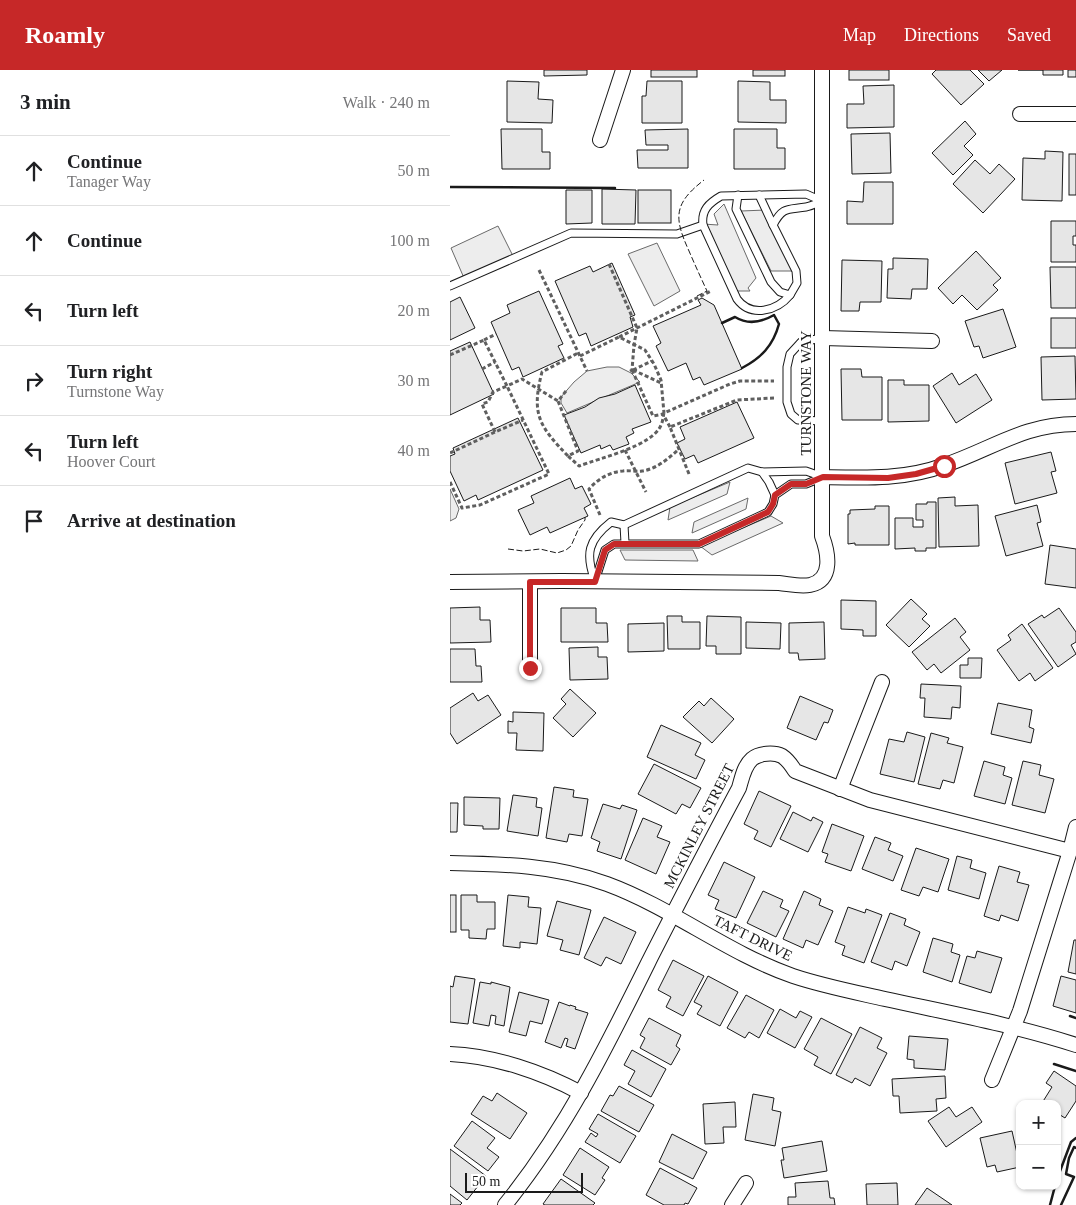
<!DOCTYPE html>
<meta charset="utf-8">
<style>
body{margin:0;font-family:"Times New Roman",serif;background:#f6f6f6;color:#202124}
.controls{position:absolute;right:15px;bottom:15px;display:grid;overflow:hidden;border-radius:10px;box-shadow:0 1px 4px #0004}
.controls button{width:45px;height:45px;display:grid;place-items:center;padding:0;border:0;border-bottom:1px solid #e0e0e0;background:#fff;color:#202124;font:25px sans-serif}
.scale{position:absolute;left:15px;bottom:12px;width:118px;box-sizing:border-box;padding-left:5px;border:2px solid #1a1a1a;border-top:0;font-size:14px;line-height:18px;white-space:nowrap;color:#1a1a1a;-webkit-text-stroke:4px #fff;paint-order:stroke}
.stop{position:absolute;width:15px;height:15px;margin:-11px;border:4px solid #c62828;border-radius:50%;background:#fff}
.stop.end{background:#c62828;border-color:#fff;box-shadow:0 1px 5px #0008}
.list{margin:0;padding:0;list-style:none}
h2{display:flex;justify-content:space-between;align-items:center;height:65px;margin:0;padding:0 20px;font-size:21px}
h2 small{font-size:16px;font-weight:400;color:#757577}
.list li{display:grid;grid-template-columns:32px 1fr auto;gap:15px;align-items:center;box-sizing:border-box;height:70px;padding:0 20px;border-top:1px solid #e0e0e0}
.list b{display:block;font-size:19px;white-space:nowrap}
.list p{margin:0;font-size:16px;white-space:nowrap;color:#757577}
.list em{font-size:16px;font-style:normal;color:#757577}
.icon{flex:none;width:28px;height:28px;fill:none;stroke:currentColor;stroke-width:2;stroke-linecap:round;stroke-linejoin:round}
.map{position:relative;flex:none;width:626px;height:1135px;overflow:hidden}
header{display:flex;align-items:center;gap:30px;box-sizing:border-box;height:70px;padding:0 25px;background:#c62828;color:#fff}
header strong{font-size:24px}
nav{display:flex;gap:28px;margin-inline-start:auto;font-size:18px}
main{display:flex}
aside{flex:1;background:#fff}
.map>svg:first-child{display:block}
.built{fill:#ededed;stroke:#6a6a6a}
.building{fill:#e6e6e6;stroke:#1a1a1a}
.lines{fill:none;stroke-linecap:round;stroke-linejoin:round}
.service-casing{stroke:#1a1a1a;stroke-width:9}
.minor-casing{stroke:#1a1a1a;stroke-width:16}
.path{stroke:#5f5f5f;stroke-width:3;stroke-dasharray:4 2.5;stroke-linecap:butt}
.service{stroke:#fff;stroke-width:7}
.minor{stroke:#fff;stroke-width:14}
.fence{stroke:#1a1a1a;stroke-width:1;stroke-dasharray:6 2.5;stroke-linecap:butt}
.wall{stroke:#1a1a1a;stroke-width:2.5}
.route{stroke:#c62828;stroke-width:6}
.labels{text-anchor:middle;stroke-width:4;stroke-linejoin:round;paint-order:stroke}
.street-label{font-size:15px;fill:#1a1a1a;stroke:#fff}
</style>
<header>
<strong>Roamly</strong>
<nav><a>Map</a><a>Directions</a><a>Saved</a></nav>
</header>
<main>
<aside>
<h2>3 min<small>Walk · 240 m</small></h2>
<ul class="list">
<li><svg class="icon" aria-label="ahead" viewBox="0 0 24 24"><path d="M12 20V5M6 11l6-6 6 6"/></svg><div><b>Continue</b><p>Tanager Way</p></div><em>50 m</em></li>
<li><svg class="icon" aria-label="ahead" viewBox="0 0 24 24"><path d="M12 20V5M6 11l6-6 6 6"/></svg><div><b>Continue</b></div><em>100 m</em></li>
<li><svg class="icon" aria-label="left" viewBox="0 0 24 24"><path d="M17 20v-9H6M10 6l-5 5 5 5"/></svg><div><b>Turn left</b></div><em>20 m</em></li>
<li><svg class="icon" aria-label="right" viewBox="0 0 24 24"><path d="M7 20v-9h11M14 6l5 5-5 5"/></svg><div><b>Turn right</b><p>Turnstone Way</p></div><em>30 m</em></li>
<li><svg class="icon" aria-label="left" viewBox="0 0 24 24"><path d="M17 20v-9H6M10 6l-5 5 5 5"/></svg><div><b>Turn left</b><p>Hoover Court</p></div><em>40 m</em></li>
<li><svg class="icon" aria-label="arrive" viewBox="0 0 24 24"><path d="M6 21V4h12l-3 4 3 4H6"/></svg><div><b>Arrive at destination</b></div></li>
</ul>
</aside>
<div class="map">
<svg width="626" height="1135" viewBox="0 0 626 1135">
<rect width="100%" height="100%" fill="#fff"/>
<g class="built">
<polygon points="274,134 306,208 298,218 300,221 283,221 253,154 268,155 264,144"/>
<polygon points="316,140 346,201 321,201 291,141"/>
<polygon points="48,156 63,186 14,208 1,178"/>
<polygon points="207,173 230,221 204,236 178,184"/>
<polygon points="157,297 169,297 181,303 190,312 117,343 111,333 111,327 124,312 137,301"/>
<polygon points="280,412 277,424 218,450 220,437"/>
<polygon points="0,419 9,439 6,448 0,451"/>
<polygon points="298,428 296,439 242,463 244,452"/>
<polygon points="321,446 333,453 262,485 250,476"/>
<polygon points="170,480 243,480 248,491 175,490"/>
</g>
<g class="building">
<polygon points="94,0 137,0 137,5 94,6"/>
<rect x="201" y="0" width="46" height="7"/>
<rect x="303" y="0" width="32" height="6"/>
<rect x="399" y="0" width="40" height="10"/>
<polygon points="486,0 520,0 534,14 511,35 482,4"/>
<polygon points="528,0 552,0 539,11"/>
<polygon points="568,0 613,0 613,5 593,5 593,0"/>
<rect x="618" y="0" width="8" height="7"/>
<polygon points="57,11 89,12 88,29 103,30 102,53 57,52"/>
<polygon points="197,11 232,11 232,53 192,53 192,26 196,26"/>
<polygon points="288,11 320,12 320,30 336,30 336,53 288,52"/>
<polygon points="444,15 444,57 397,58 397,34 414,34 413,16"/>
<polygon points="515,51 526,64 514,76 523,85 503,105 482,83"/>
<polygon points="51,59 92,59 92,82 100,82 100,99 52,99"/>
<polygon points="238,59 238,98 188,98 187,80 218,80 218,75 196,75 195,60"/>
<polygon points="284,59 327,59 327,78 335,78 335,99 284,99"/>
<polygon points="440,63 441,103 402,104 401,64"/>
<polygon points="595,81 613,82 612,131 572,130 573,88 595,89"/>
<rect x="619" y="84" width="7" height="41"/>
<polygon points="525,90 540,104 549,94 565,109 533,143 503,114"/>
<polygon points="414,112 443,112 443,154 397,154 397,131 413,132"/>
<polygon points="152,119 186,120 185,154 152,154"/>
<polygon points="116,120 142,120 142,153 116,154"/>
<rect x="188" y="120" width="33" height="33"/>
<polygon points="601,151 626,151 626,166 623,166 623,175 626,175 626,192 601,192"/>
<polygon points="526,181 551,208 543,215 548,220 527,240 512,225 503,234 488,218"/>
<polygon points="443,188 478,189 477,219 462,219 461,229 437,228 438,199 443,199"/>
<polygon points="392,190 432,191 431,232 410,232 409,241 391,241"/>
<polygon points="162,193 185,245 180,247 183,257 141,276 136,263 129,266 105,211 140,196 143,202"/>
<polygon points="600,197 626,197 626,238 601,238"/>
<polygon points="89,221 113,274 108,276 114,288 73,307 69,297 62,300 41,252 60,243 57,235"/>
<polygon points="10,227 25,258 0,270 0,232"/>
<polygon points="252,228 264,235 292,299 254,315 250,307 243,310 236,293 218,301 206,276 211,273 203,256 251,235 248,230"/>
<polygon points="553,239 566,277 533,288 529,276 524,277 515,251"/>
<rect x="601" y="248" width="25" height="30"/>
<polygon points="20,272 44,324 0,345 0,281"/>
<polygon points="625,286 626,329 592,330 591,287"/>
<polygon points="391,299 411,299 412,307 432,307 432,350 392,350"/>
<polygon points="502,303 509,315 526,304 542,330 506,353 483,316"/>
<polygon points="438,310 454,310 454,315 479,315 479,351 438,352"/>
<polygon points="185,315 201,352 182,359 184,363 176,367 179,374 163,380 160,375 151,379 150,375 131,383 114,345 135,337 149,328 165,324"/>
<polygon points="287,332 304,368 248,393 244,385 235,389 227,373 235,369 230,357"/>
<polygon points="68,348 93,400 28,430 26,425 14,431 0,401 0,386 5,384 3,378"/>
<polygon points="601,382 606,401 601,402 607,423 565,434 555,393"/>
<polygon points="120,408 125,419 132,416 141,434 134,438 138,446 100,463 97,457 80,465 68,440 84,433 81,426"/>
<polygon points="505,427 505,436 528,435 529,476 489,477 488,428"/>
<polygon points="477,432 486,432 486,478 476,478 476,481 465,481 465,478 445,479 445,448 463,448 463,457 473,457 473,450 466,450 466,434 477,434"/>
<polygon points="587,435 591,452 587,453 593,476 556,486 545,446"/>
<polygon points="425,436 439,436 439,475 405,475 405,473 398,474 398,444 400,444 400,440 425,439"/>
<polygon points="600,475 626,479 626,518 595,514"/>
<polygon points="461,529 477,544 472,549 480,556 459,577 436,555"/>
<polygon points="391,530 426,531 426,566 413,566 413,560 391,559"/>
<polygon points="30,537 30,550 40,550 41,572 0,573 0,538"/>
<polygon points="111,538 146,538 146,553 157,553 158,572 111,572"/>
<polygon points="609,538 626,562 626,572 621,575 626,584 608,597 578,554 592,545 594,548"/>
<polygon points="217,546 232,546 232,552 250,552 250,579 218,579"/>
<polygon points="257,546 291,547 291,584 266,584 266,576 256,576"/>
<polygon points="505,548 516,562 510,567 520,580 491,603 484,594 477,600 462,582"/>
<polygon points="296,552 331,553 330,579 296,578"/>
<polygon points="374,552 375,589 349,590 348,583 339,583 339,553"/>
<polygon points="214,553 214,581 178,582 178,554"/>
<polygon points="572,554 603,598 585,611 580,603 569,611 547,580 561,570 558,565"/>
<polygon points="148,577 148,587 157,587 158,609 120,610 119,578"/>
<polygon points="0,579 25,579 26,596 31,596 32,612 0,612"/>
<polygon points="518,588 532,588 531,608 510,608 510,595 518,595"/>
<polygon points="471,614 511,616 510,638 502,637 501,649 474,647 475,628 470,628"/>
<polygon points="120,619 146,643 123,667 103,648 116,634 111,629"/>
<polygon points="23,623 28,631 38,625 51,645 7,674 0,663 0,638"/>
<polygon points="350,626 383,640 378,653 374,652 366,670 337,658"/>
<polygon points="261,628 284,649 262,673 233,647 249,631 254,636"/>
<polygon points="548,633 582,640 579,657 584,659 581,673 541,664"/>
<polygon points="63,642 94,643 93,681 66,680 67,663 58,663 58,651 63,652"/>
<polygon points="211,655 251,673 245,685 255,690 246,709 197,687"/>
<polygon points="457,662 475,667 464,712 430,704 439,669 454,672"/>
<polygon points="481,663 499,668 497,673 513,677 504,713 493,710 490,719 468,714"/>
<polygon points="534,691 555,697 553,705 562,708 555,734 524,726"/>
<polygon points="573,691 591,695 589,705 604,709 595,743 562,735"/>
<polygon points="204,694 251,718 240,738 232,734 226,744 188,724"/>
<polygon points="104,717 124,720 123,727 138,729 132,766 119,764 117,772 96,768"/>
<polygon points="309,721 341,736 321,777 304,769 308,761 294,754"/>
<polygon points="63,725 87,728 86,737 92,738 88,766 57,761"/>
<polygon points="14,727 50,728 49,759 33,759 33,756 14,755"/>
<polygon points="0,733 8,733 7,762 0,762"/>
<polygon points="153,734 170,739 172,735 187,740 171,789 147,781 150,772 141,768"/>
<polygon points="343,742 361,751 363,747 373,752 358,782 330,769"/>
<polygon points="193,748 212,756 207,767 220,772 206,804 175,790"/>
<polygon points="382,754 414,766 401,801 375,792 378,784 372,782"/>
<polygon points="425,767 441,773 438,780 453,786 443,811 412,799"/>
<polygon points="466,778 499,789 488,822 473,817 469,826 451,820"/>
<polygon points="507,786 522,790 520,798 536,803 529,829 498,820"/>
<polygon points="274,792 305,807 286,848 265,839 269,830 258,825"/>
<polygon points="549,796 570,802 567,812 579,815 568,851 551,845 549,851 534,846"/>
<polygon points="313,821 333,830 330,837 339,841 326,867 297,853"/>
<polygon points="354,821 371,829 369,835 383,841 368,875 356,870 353,878 333,869"/>
<rect x="0" y="825" width="6" height="37"/>
<polygon points="11,825 27,825 27,832 45,832 45,859 37,859 36,869 19,868 19,860 11,860"/>
<polygon points="58,825 79,827 78,837 91,838 87,874 70,872 70,878 53,876"/>
<polygon points="107,831 141,840 129,885 110,880 113,870 97,866"/>
<polygon points="398,837 415,843 416,839 432,845 414,893 392,885 395,876 385,872"/>
<polygon points="440,843 456,849 454,855 470,862 457,896 445,891 442,900 421,892"/>
<polygon points="154,847 186,862 171,894 156,887 151,896 134,888"/>
<polygon points="483,868 503,874 501,882 510,885 502,912 473,902"/>
<polygon points="624,870 626,870 626,904 618,902"/>
<polygon points="527,881 552,888 541,923 509,913 517,886 525,888"/>
<polygon points="223,890 254,906 233,946 216,937 221,927 208,920"/>
<polygon points="5,906 25,909 18,954 0,952 0,916 3,917"/>
<polygon points="258,906 288,922 270,956 247,944 252,936 244,932"/>
<polygon points="611,906 626,910 626,943 603,936"/>
<polygon points="30,912 41,914 41,912 60,917 54,956 45,954 46,946 41,945 39,956 23,953"/>
<polygon points="69,922 99,930 92,954 80,951 76,966 59,962"/>
<polygon points="296,925 324,940 309,968 299,962 295,968 277,958"/>
<polygon points="109,932 120,936 120,935 126,937 125,939 138,943 125,979 116,976 118,969 115,968 111,978 95,972"/>
<polygon points="330,939 346,948 350,941 362,947 345,978 317,963"/>
<polygon points="199,948 231,965 226,976 230,979 221,995 190,978 195,968 190,965"/>
<polygon points="371,948 402,964 381,1004 364,995 368,987 354,979"/>
<polygon points="410,957 432,968 427,978 437,983 420,1016 405,1008 402,1013 386,1005"/>
<polygon points="459,966 498,969 495,1000 464,998 464,990 457,989"/>
<polygon points="182,980 216,999 201,1027 178,1014 185,1001 174,995"/>
<polygon points="604,1001 626,1016 626,1031 615,1048 607,1043 607,1034 592,1033 602,1017 596,1013"/>
<polygon points="495,1006 496,1028 486,1029 487,1041 450,1043 449,1026 443,1026 442,1009"/>
<polygon points="169,1016 204,1035 189,1062 151,1041 160,1025 163,1026"/>
<polygon points="47,1023 77,1043 60,1069 21,1044 33,1026 42,1031"/>
<polygon points="303,1024 324,1028 322,1040 331,1042 325,1076 295,1070"/>
<polygon points="285,1032 286,1057 273,1057 274,1073 255,1074 253,1034"/>
<polygon points="499,1037 506,1047 522,1037 532,1052 496,1077 478,1051"/>
<polygon points="148,1044 186,1066 170,1093 135,1072 141,1063 146,1067 148,1064 139,1059"/>
<polygon points="22,1051 45,1068 37,1078 49,1087 38,1101 4,1076"/>
<polygon points="562,1061 570,1097 547,1102 545,1095 537,1097 530,1068"/>
<polygon points="222,1064 257,1082 243,1109 209,1092"/>
<polygon points="372,1071 377,1101 334,1108 331,1090 334,1090 332,1078"/>
<polygon points="130,1078 159,1097 152,1108 155,1110 145,1125 113,1105"/>
<polygon points="0,1079 36,1106 17,1130 0,1116"/>
<polygon points="210,1098 247,1118 238,1134 235,1133 234,1135 214,1135 196,1125"/>
<polygon points="111,1109 145,1133 143,1135 95,1135 93,1134"/>
<polygon points="378,1111 380,1128 384,1128 385,1135 338,1135 338,1127 346,1127 345,1113"/>
<polygon points="447,1113 448,1135 417,1135 416,1114"/>
<polygon points="477,1118 502,1135 465,1135"/>
<polygon points="0,1124 12,1133 10,1135 0,1135"/>
</g>
<g class="lines">
<g class="service-casing">
<g id="service">
<path d="M288,125L286,139L321,212L330,222L340,225L347,213L346,201L323,155C333,136 338,140 356,137C362,136 367,133 372,131"/>
<polyline points="309,125 323,155"/>
<polyline points="0,216 121,163 227,164 253,155"/>
<path d="M340,225C327,241 301,248 287,229L253,155C251,140 259,133 271,126L356,124L372,131"/>
<polyline points="372,268 351,272 340,284 337,297 337,332 341,344 348,350 373,351"/>
<polyline points="312,402 319,412 325,425"/>
<polyline points="174,455 175,473"/>
<path d="M145,511C135,484 138,470 161,452L174,455L298,398L312,402L356,401L373,407"/>
<polyline points="145,511 155,480 164,474 249,474 318,442 323,434 325,425 341,414 356,414 373,407"/>
</g>
</g>
<g class="minor-casing">
<g id="minor">
<polyline points="570,44 626,44"/>
<polyline points="150,70 173,0"/>
<polyline points="373,268 482,271"/>
<path d="M373,407C414,408 455,410 495,395C542,379 574,354 626,354"/>
<path d="M0,512L112,511L329,513C339,514 350,517 360,515C384,510 378,482 372,466V0"/>
<polyline points="80,512 80,598"/>
<polyline points="390,719 432,612"/>
<path d="M0,793C54,794 105,795 157,814C222,838 277,883 343,906C373,916 404,922 435,929C499,943 564,955 626,975"/>
<path d="M0,984C45,986 92,1002 131,1023"/>
<polyline points="542,1010 570,941 620,781 626,757"/>
<path d="M55,1135C117,1058 158,974 201,887C230,830 259,774 289,718C292,708 294,696 302,689C309,683 324,682 332,686C338,690 342,696 345,701L420,730L620,781"/>
<polyline points="282,1135 296,1113"/>
</g>
</g>
<g class="path">
<polyline points="159,194 187,258 184,275 182,300 179,302"/>
<polyline points="89,200 137,301"/>
<polyline points="169,267 261,221"/>
<polyline points="34,270 46,264"/>
<polyline points="0,285 34,270 57,316 72,309 108,331"/>
<polyline points="130,286 169,267 195,280 204,294 211,310 214,343"/>
<polyline points="32,299 45,292"/>
<polyline points="182,300 203,346 213,344 220,357"/>
<polyline points="183,300 211,313"/>
<polyline points="183,300 202,291"/>
<path d="M116,321L108,331L128,381L118,386L129,396C150,388 203,376 211,355C213,351 213,347 214,343L280,314L290,311H324"/>
<polyline points="175,380 196,422"/>
<polyline points="0,383 45,362"/>
<path d="M118,386C89,356 81,344 92,302L128,283"/>
<polyline points="239,404 220,357 287,330 324,328"/>
<polyline points="0,412 12,438 30,435 99,404 57,316 43,322 38,332 32,334 45,362 73,350"/>
<path d="M150,445L139,419C148,409 159,402 173,401C179,400 186,402 192,401C207,399 219,388 229,379"/>
</g>
<use href="#service" class="service"/>
<use href="#minor" class="minor"/>
<g class="fence">
<path d="M247,226L257,221C251,208 245,195 239,181C224,148 223,134 254,110"/>
<polyline points="58,479 73,481 90,479 107,483 116,480 121,476 128,460 135,450 135,447"/>
</g>
<g class="wall">
<polyline points="0,117 165,118"/>
<path d="M272,253L285,247C298,255 312,252 324,245L329,254C323,276 311,288 292,298"/>
<polyline points="620,946 626,948"/>
<polyline points="604,994 626,1001"/>
<polyline points="607,1109 621,1072 626,1068"/>
<polyline points="600,1135 605,1116"/>
<polyline points="611,1135 624,1107 616,1104 619,1088 624,1077 626,1078"/>
</g>
</g>
<g class="lines">
<polyline class="route" points="80,598 80,512 145,512 155,480 164,474 249,474 318,442 323,434 325,425 341,414 356,414 373,407 438,408 466,404 494,396"/>
</g>
<g class="labels">
<g class="street-label">
<text transform="translate(356 323) rotate(-90)" y="5">TURNSTONE WAY</text>
<text transform="translate(249 756) rotate(-63)" y="5">MCKINLEY STREET</text>
<text transform="translate(303 868) rotate(26)" y="5">TAFT DRIVE</text>
</g>
</g>
</svg>
<div class="controls">
<button>+</button>
<button>−</button>
</div>
<div class="scale">50 m</div>
<div class="stop" style="left:494px;top:396px"></div>
<div class="stop end" style="left:80px;top:598px"></div>
</div>
</main>
